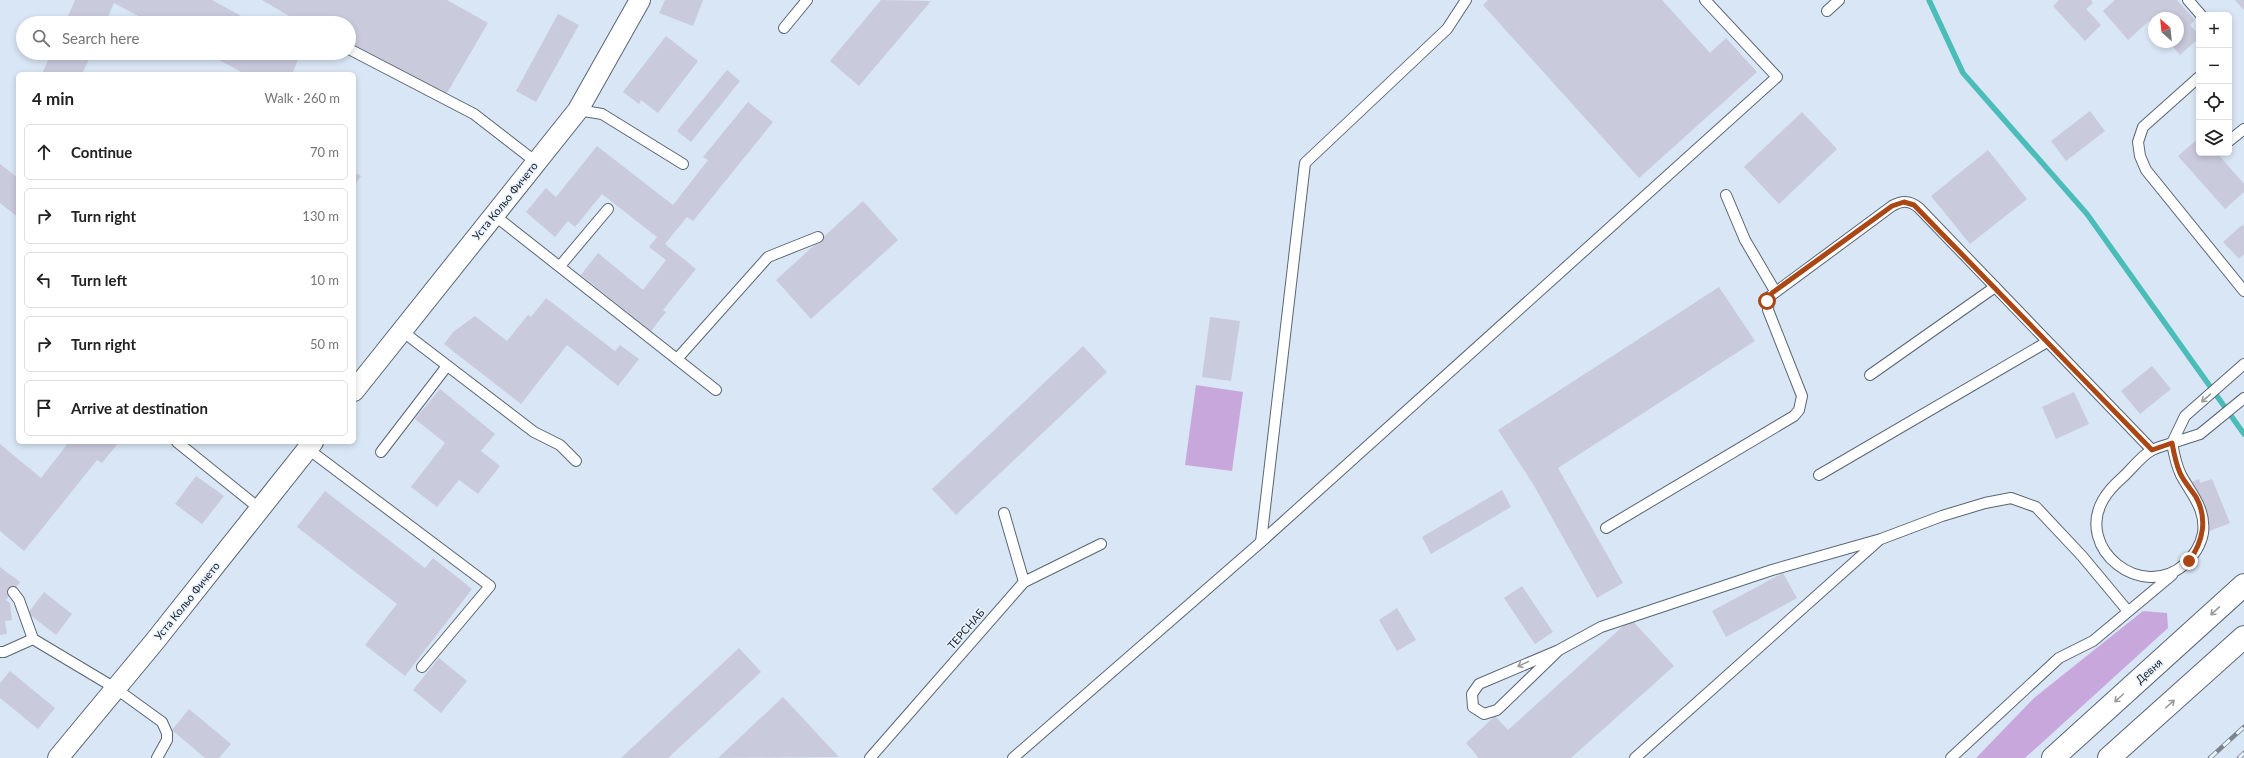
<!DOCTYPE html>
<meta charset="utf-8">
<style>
body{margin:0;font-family:Lato,sans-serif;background:#f6f6f6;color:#222}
.controls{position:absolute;right:12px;top:12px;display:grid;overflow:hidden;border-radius:6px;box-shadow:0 2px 6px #0003}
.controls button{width:36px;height:36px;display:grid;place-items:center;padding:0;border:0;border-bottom:1px solid #e0e0e0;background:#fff;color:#222;font:20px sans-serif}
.compass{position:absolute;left:2148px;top:12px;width:36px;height:36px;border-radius:50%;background:#fff;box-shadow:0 2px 6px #0003;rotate:333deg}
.stop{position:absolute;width:12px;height:12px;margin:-9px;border:3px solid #ab4714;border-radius:50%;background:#fff}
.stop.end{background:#ab4714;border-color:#fff;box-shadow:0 1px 4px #0008}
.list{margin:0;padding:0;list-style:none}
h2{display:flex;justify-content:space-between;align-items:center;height:52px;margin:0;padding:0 16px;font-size:17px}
h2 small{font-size:13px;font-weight:400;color:#767676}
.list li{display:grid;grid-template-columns:26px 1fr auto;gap:12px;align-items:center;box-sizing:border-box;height:56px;margin:0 8px 8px;padding:0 8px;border:1px solid #e0e0e0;border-radius:6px}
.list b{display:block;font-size:15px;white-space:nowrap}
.list em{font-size:13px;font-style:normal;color:#767676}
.icon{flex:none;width:22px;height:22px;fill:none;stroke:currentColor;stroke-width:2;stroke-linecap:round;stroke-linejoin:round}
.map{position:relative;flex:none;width:2244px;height:758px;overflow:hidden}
.search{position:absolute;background:#fff;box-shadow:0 2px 6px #0003;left:16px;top:16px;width:340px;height:44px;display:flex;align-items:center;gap:10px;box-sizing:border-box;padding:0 14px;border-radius:22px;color:#767676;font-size:15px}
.panel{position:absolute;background:#fff;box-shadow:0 2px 6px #0003;left:16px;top:72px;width:340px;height:372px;border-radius:6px}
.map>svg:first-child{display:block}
.green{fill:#c8a8dc}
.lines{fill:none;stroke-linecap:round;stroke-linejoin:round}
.stream{stroke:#4abdb8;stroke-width:5.5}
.building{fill:#c9cbdd}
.lane-casing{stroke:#5a6673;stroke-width:12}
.street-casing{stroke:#5a6673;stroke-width:22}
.secondary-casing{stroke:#5a6673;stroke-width:24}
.lane{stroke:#fff;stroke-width:10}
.street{stroke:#fff;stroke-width:20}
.secondary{stroke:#fff;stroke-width:22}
.rail-casing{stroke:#7b848e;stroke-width:4.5}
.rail{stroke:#e8f3ff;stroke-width:3;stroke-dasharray:9;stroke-linecap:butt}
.oneway{stroke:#999b9d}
.route{stroke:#ab4714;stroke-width:5}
.labels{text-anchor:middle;stroke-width:3;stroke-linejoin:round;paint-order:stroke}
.street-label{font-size:11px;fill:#1c2026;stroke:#e8f3ff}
</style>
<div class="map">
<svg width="2244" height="758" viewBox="0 0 2244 758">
<rect width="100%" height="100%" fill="#d9e6f5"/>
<g class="green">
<polygon points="1196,385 1243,392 1232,471 1185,465"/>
<polygon points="2143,611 2167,613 2168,628 2025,758 1976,758 2034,698"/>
</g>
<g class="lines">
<polyline class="stream" points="1929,0 1963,73 2087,214 2244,434"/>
</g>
<g class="building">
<polygon points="75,0 212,0 254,23 151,23 114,3 105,23 65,23"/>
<polygon points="262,0 447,0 488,23 444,98 349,43 349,23 314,23 307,19 301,23"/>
<polygon points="665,0 703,0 693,26 659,13"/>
<polygon points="881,0 931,1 859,86 830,61"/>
<polygon points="1488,0 1662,0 1710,53 1726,38 1757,72 1639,178 1483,5"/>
<polygon points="2059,0 2091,0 2093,3 2086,9 2101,25 2085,41 2053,6"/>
<polygon points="2115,0 2177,0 2195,20 2190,25 2199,35 2199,38 2180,55 2169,42 2178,42 2178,18 2154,18 2154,26 2149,21 2128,40 2103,11"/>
<polygon points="2235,0 2244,0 2244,10 2241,7"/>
<polygon points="558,14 579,25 536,102 516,91"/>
<polygon points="666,36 698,61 658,113 641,100 639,104 623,92"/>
<polygon points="51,53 92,53 82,74 42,74"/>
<polygon points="206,53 301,53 292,74 245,74"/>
<polygon points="727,70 740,81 691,142 677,131"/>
<polygon points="748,102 773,122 693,221 687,217 665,244 696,269 663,310 666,312 651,331 581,275 598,253 643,290 666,260 649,247 657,237 602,194 575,227 568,221 555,237 526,212 546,188 556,197 597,146 673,205 708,160 703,157"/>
<polygon points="2090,111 2105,131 2066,161 2051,141"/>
<polygon points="1802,112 1837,149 1779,204 1744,167"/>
<polygon points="2199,138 2199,153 2217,153 2244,184 2244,192 2225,209 2178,156"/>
<polygon points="1988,150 2027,199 1970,244 1931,196"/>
<polygon points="0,164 18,178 18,217 0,203"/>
<polygon points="354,172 361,176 354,186"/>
<polygon points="863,201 898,240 811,319 776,280"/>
<polygon points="2242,225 2244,227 2244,254 2239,259 2223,242"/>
<polygon points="1719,287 1755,341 1558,468 1623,583 1597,598 1533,484 1498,430"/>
<polygon points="546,298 615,351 620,345 639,359 618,386 567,345 521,404 444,344 453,332 475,316 507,341 528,315 531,317"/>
<polygon points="1210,317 1240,321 1231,381 1202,377"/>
<polygon points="1083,346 1107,372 956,515 932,489"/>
<polygon points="2152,366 2171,389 2140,414 2121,391"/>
<polygon points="440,389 495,434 481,451 500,466 478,494 459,480 437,507 411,487 445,443 415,419"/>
<polygon points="2074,392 2089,424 2056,439 2042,407"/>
<polygon points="69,442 119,442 102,463 97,460 24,551 0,531 0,444 41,478"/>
<polygon points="196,476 224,496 202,524 175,504"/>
<polygon points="2199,479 2200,483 2212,479 2230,523 2207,532 2187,484"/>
<polygon points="1502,490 1511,507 1431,554 1422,537"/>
<polygon points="325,491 425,568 433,558 472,589 405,676 365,645 397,604 297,527"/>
<polygon points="0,567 20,582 6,600 10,603 12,620 5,621 7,634 0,635"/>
<polygon points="1783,573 1797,598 1726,637 1712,611"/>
<polygon points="1522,586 1553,632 1535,644 1504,598"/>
<polygon points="44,592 72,614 56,635 28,613"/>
<polygon points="1397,608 1416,640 1397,651 1379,620"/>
<polygon points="1631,619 1674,666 1571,758 1477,758 1478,757 1466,743 1495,716 1508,730"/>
<polygon points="739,648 761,672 668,758 621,758"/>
<polygon points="439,658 467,681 441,713 413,690"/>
<polygon points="10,671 55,708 38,729 0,698 0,683"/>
<polygon points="783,697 839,757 718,758"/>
<polygon points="189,709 231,744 219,758 205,758 172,730"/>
</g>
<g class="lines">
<g class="lane-casing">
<g id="lane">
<polyline points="2188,0 2201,15"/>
<polyline points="1827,11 1839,0"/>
<polyline points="784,28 807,0"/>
<polyline points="349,49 474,114 536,162"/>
<polyline points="2199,77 2143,127 2138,142 2140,156 2146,170 2244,291"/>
<polyline points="578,110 602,114 683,164"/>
<polyline points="2229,141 2244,129"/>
<polyline points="1726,195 1745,240 1775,291"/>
<polyline points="494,215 716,390"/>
<polyline points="560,266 608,209"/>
<polyline points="402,331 534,432 560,445 576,461"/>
<polyline points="677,359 768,257 818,237"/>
<polyline points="2244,364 2185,416 2172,443 2200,434 2244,398"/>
<polyline points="1870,375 1995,287"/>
<polyline points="177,442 260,509"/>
<path d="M2172,443C2174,454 2176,465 2181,475C2192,495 2206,509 2203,533C2201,545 2193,557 2185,564C2142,602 2075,549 2103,500C2108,491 2115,484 2123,477C2132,469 2141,456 2152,450C2158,447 2166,445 2172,443Z"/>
<polyline points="308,449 490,586 422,667"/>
<polyline points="381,452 447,366"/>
<polyline points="1819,475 2047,342"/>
<polyline points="1004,513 1024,582"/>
<path d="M1606,528L1794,416L1799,410L1802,396L1768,310L1769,297L1892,206C1902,200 1910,200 1919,208L2152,450"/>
<polyline points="1261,542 1305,163 1447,29 1466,0"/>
<polyline points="13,592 19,600 33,639 115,688 162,722 167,733 167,740 157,758"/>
<polyline points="1559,650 1497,710 1484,714 1473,707 1472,694 1479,684 1559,650 1601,627 1772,570 1881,539 1942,516 1985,503 2011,498 2036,507 2082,556 2127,610"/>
<polyline points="0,652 4,652 33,639"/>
<polyline points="870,758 1024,582 1101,544"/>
<polyline points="1013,758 1261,542 1777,77 1705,0"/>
<polyline points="1635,758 1878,541"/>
<polyline points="1951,758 2059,658 2093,641 2172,575"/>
</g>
</g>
<g class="street-casing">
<g id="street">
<polyline points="354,391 578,110 640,0"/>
<polyline points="58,758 155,641 313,442"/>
</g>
</g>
<g class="secondary-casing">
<g id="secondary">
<polyline points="2053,758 2244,585"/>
<polyline points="2109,758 2244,637"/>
</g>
</g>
<use href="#lane" class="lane"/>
<use href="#street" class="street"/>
<use href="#secondary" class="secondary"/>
<g class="rail-casing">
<g id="rail">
<polyline points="2210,758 2244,727"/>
<polyline points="2239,758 2244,753"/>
</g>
</g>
<use href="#rail" class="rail"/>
</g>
<defs><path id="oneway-shaft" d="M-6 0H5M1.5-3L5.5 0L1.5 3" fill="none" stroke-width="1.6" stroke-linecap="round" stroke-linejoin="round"/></defs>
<g class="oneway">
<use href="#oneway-shaft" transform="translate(2206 398) rotate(139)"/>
<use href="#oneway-shaft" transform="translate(2215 611) rotate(137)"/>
<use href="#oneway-shaft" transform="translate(1523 664) rotate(155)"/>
<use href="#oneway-shaft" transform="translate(2119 698) rotate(138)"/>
<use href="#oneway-shaft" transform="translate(2170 704) rotate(-42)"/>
</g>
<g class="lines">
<path class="route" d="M1767,301L1772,293L1892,206L1904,202L1914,205L2152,450L2172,443C2174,454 2176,464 2180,473C2184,482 2191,489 2196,497C2208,519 2203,542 2189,561"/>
</g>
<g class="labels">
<g class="street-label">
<text transform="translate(505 201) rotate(-51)" y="4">Уста Кольо Фичето</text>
<text transform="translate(187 601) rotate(-51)" y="4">Уста Кольо Фичето</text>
<text transform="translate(966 629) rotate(-49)" y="4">ТЕРСНАБ</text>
<text transform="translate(2149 671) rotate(-42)" y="4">Девня</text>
</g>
</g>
</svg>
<div class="controls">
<button>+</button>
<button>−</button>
<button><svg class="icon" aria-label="locate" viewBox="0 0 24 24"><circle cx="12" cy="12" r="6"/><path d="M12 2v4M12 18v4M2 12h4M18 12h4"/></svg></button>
<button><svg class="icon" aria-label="layers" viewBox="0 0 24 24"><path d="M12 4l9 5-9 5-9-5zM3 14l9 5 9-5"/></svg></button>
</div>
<svg class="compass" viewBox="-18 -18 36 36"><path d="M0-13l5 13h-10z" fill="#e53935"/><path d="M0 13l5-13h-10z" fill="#767676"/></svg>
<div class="stop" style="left:1767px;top:301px"></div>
<div class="stop end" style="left:2189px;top:561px"></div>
<div class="search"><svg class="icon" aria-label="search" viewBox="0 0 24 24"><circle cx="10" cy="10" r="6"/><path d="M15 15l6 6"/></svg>Search here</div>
<section class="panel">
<h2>4 min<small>Walk · 260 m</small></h2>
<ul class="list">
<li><svg class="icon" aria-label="ahead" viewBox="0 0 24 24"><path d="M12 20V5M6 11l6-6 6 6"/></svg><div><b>Continue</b></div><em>70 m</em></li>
<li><svg class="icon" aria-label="right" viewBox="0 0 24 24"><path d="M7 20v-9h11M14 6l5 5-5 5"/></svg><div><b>Turn right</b></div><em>130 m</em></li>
<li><svg class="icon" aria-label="left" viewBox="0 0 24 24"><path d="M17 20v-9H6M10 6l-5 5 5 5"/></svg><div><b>Turn left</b></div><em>10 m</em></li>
<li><svg class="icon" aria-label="right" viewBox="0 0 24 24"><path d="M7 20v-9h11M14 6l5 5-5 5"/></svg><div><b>Turn right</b></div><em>50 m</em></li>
<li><svg class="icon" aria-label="arrive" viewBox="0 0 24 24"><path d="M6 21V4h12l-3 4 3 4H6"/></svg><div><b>Arrive at destination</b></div></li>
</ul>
</section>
</div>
